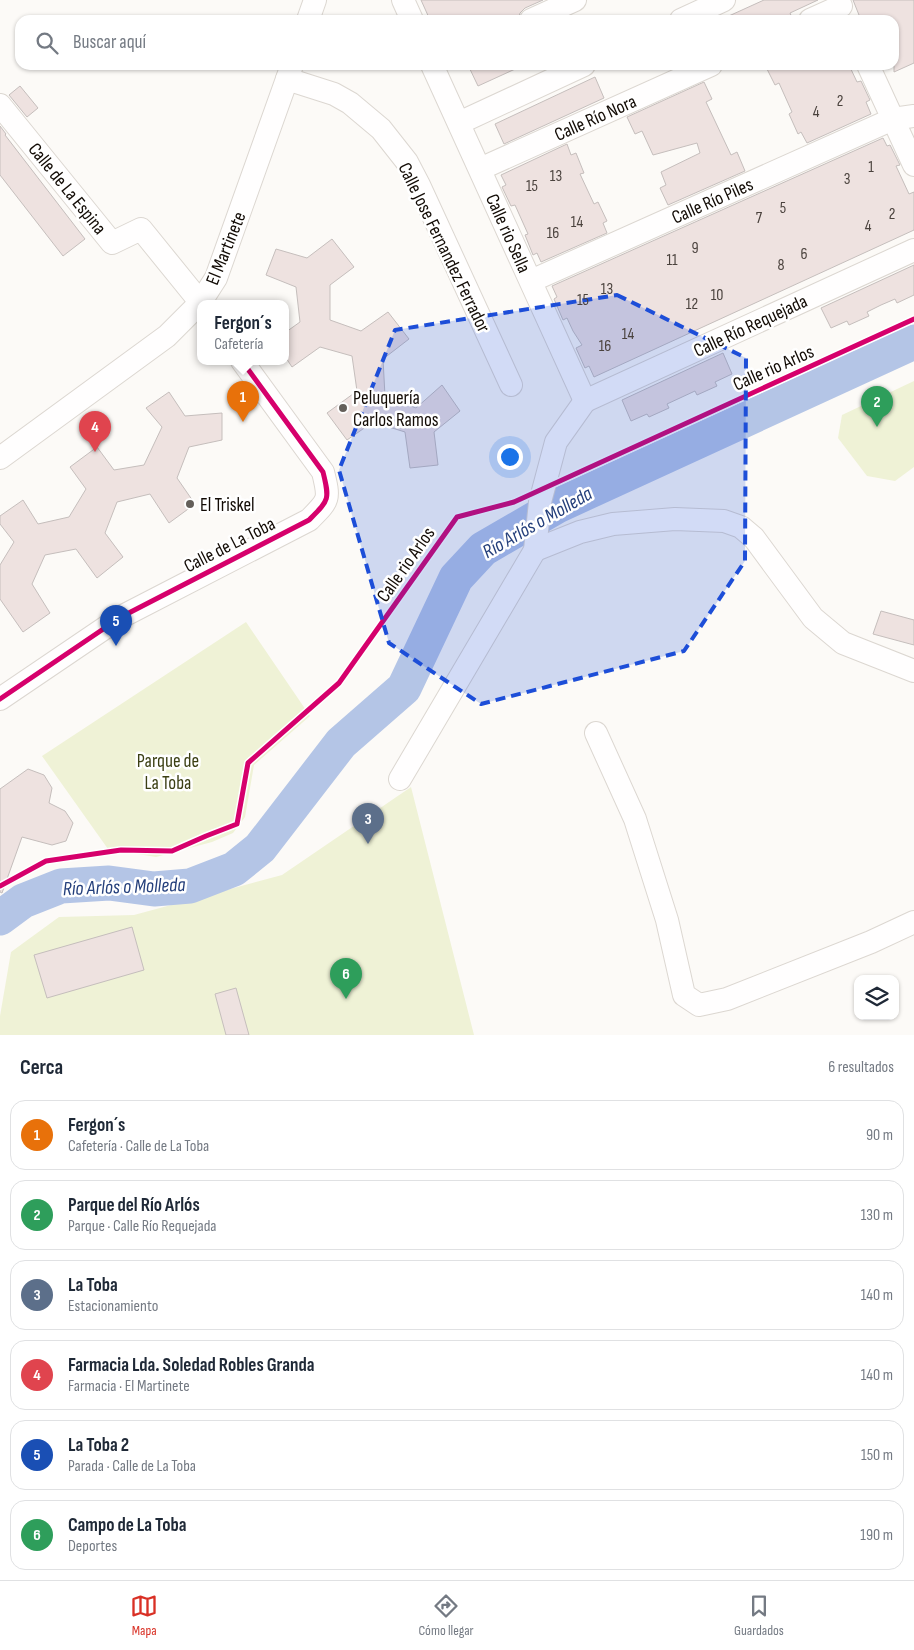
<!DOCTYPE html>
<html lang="es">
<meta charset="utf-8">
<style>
body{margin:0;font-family:"Sofia Sans Condensed",sans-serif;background:#f2f2f3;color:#1f2937}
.controls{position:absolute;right:15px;bottom:15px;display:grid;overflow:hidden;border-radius:10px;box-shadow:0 1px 4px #0004}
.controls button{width:45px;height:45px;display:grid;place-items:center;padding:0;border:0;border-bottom:1px solid #e0e1e3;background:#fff;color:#1f2937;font:25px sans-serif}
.you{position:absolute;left:509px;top:456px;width:18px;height:18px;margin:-12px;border:4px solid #fff;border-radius:50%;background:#1a73e8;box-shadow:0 0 0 8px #1a73e833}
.badge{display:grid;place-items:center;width:32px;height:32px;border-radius:50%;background:#d93025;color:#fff;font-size:16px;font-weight:700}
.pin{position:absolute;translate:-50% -41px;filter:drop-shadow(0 1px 2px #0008)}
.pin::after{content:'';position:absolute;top:26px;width:18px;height:15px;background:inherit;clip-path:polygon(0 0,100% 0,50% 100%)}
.popup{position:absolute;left:197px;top:300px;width:92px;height:65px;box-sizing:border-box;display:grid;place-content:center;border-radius:10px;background:#fff;filter:drop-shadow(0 1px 4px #0005);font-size:16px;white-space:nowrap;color:#747a83}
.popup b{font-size:19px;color:#1f2937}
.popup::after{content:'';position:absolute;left:50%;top:100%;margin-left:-10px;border:10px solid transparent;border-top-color:#fff}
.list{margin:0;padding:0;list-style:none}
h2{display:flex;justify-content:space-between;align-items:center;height:65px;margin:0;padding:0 20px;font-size:21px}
h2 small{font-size:16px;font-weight:400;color:#747a83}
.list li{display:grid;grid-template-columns:32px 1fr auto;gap:15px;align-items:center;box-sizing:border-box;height:70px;margin:0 10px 10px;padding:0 10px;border:1px solid #e0e1e3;border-radius:15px}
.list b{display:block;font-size:19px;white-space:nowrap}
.list p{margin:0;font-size:16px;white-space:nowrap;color:#747a83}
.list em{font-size:16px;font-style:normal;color:#747a83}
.icon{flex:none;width:28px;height:28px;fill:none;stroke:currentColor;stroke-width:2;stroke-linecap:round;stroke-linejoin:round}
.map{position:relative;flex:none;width:914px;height:1035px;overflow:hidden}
.search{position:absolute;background:#fff;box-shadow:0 1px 4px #0004;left:15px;right:15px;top:15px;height:55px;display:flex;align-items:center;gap:12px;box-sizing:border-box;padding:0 18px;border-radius:15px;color:#747a83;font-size:19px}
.sheet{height:545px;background:#fff}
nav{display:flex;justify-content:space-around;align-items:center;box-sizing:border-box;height:70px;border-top:1px solid #e0e1e3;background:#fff;font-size:14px;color:#747a83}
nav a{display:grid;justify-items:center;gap:2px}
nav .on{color:#d93025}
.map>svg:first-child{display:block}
.green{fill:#eff2d6}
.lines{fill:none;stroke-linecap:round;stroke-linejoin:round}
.river{stroke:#b4c5e6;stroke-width:35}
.building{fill:#eee2e0;stroke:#c5bebc}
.minor-casing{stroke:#dcd7d1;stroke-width:24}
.minor{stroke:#fffefe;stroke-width:22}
.cycleway-casing{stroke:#fff;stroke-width:8}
.cycleway{stroke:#d6006c;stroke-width:5}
.marked{fill:#1d4ed8;fill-opacity:0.2;stroke:#1d4ed8;stroke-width:4;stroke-dasharray:10 6;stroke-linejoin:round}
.poi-dot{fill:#645f5a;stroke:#fff;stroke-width:2}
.labels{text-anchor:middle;stroke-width:5;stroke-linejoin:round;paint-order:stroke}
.number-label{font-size:16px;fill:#4a423d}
.street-label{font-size:19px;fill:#120b05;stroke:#fff}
.poi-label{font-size:19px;fill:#120b05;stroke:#fff;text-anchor:start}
.park-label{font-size:19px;fill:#3b3f13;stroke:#fff}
.water-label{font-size:20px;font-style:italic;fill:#243f7b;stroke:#fff}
</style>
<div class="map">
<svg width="914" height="1035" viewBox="0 0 914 1035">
<rect width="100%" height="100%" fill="#fcfaf7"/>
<g class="green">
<polygon points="914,381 914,467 895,481 867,476 838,438 842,415"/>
<polygon points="246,622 310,716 254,765 245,817 233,833 212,842 156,857 108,849 42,756"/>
<polygon points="411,787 474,1035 0,1035 0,1016 11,952 59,917 134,915 282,875"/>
</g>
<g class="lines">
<polyline class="river" points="0,918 23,901 61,886 109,883 154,889 190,886 234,869 260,848 341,743 404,688 456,578 483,549 557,506 914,342"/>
</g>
<g class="building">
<polygon points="421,0 543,0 525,8 520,13 518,20 430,20"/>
<polygon points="764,0 818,0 790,13 793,20 720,20"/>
<polygon points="853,0 914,0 914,63 894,72 894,20 861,20"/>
<polygon points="468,65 524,65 478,86"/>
<polygon points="765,65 849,65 857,82 861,81 870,100 866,102 871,114 807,143 801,132 798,134 789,114 792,112 779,83 775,85"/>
<polygon points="595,77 604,98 504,144 495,124"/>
<polygon points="704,82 712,99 706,102 731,155 737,152 745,171 668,205 660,188 666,185 661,172 700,153 697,143 653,155 642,131 635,134 627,117"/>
<polygon points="20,86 38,108 27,117 9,95"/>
<polygon points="0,126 6,134 5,135 85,239 63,256 0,175"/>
<polygon points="883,138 887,146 890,145 900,165 896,166 909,194 914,192 914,230 594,377 589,366 585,368 576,348 582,345 573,331 567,318 563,320 554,299 557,297 552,286"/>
<polygon points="567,144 571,155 576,153 584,173 580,174 594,204 598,202 607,221 603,223 607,233 541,262 537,253 533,255 525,235 528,234 515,205 511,206 502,187 506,185 501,175"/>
<polygon points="332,239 354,267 330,285 330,320 361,331 388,312 409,339 383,359 385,396 416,408 442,385 460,411 434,432 438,465 410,468 405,432 373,422 347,440 327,413 357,391 352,356 320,347 292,367 286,358 286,332 300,322 296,287 266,275 276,249 307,258"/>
<polygon points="914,265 914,295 897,303 895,299 881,305 867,312 869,316 849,325 847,321 831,328 821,308"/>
<polygon points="723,353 732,374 715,382 717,386 697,395 695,391 667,404 669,408 649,417 647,414 631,421 622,400"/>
<polygon points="169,392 185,416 222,413 222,440 189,447 177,478 195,504 169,523 150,494 117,502 105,533 123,557 97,578 76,549 45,555 32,584 50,613 23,632 0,599 0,565 14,542 0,524 0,516 23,500 38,524 69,517 86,489 70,467 97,447 114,470 144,465 162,427 146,408"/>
<polygon points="881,611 914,620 914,645 873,634"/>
<polygon points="28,769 44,775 52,788 49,803 65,811 73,823 66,841 52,845 22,837 2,893 0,892 0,789"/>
<polygon points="132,927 144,970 47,998 34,955"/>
<polygon points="236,988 249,1035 226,1035 215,994"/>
</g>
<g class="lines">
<g class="minor-casing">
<g id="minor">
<polyline points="403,0 412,20"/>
<polyline points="308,20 315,0"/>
<polyline points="531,20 575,0"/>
<polyline points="681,20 724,0"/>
<polyline points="810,20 841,6"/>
<polyline points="432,65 585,401"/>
<polyline points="868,65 914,165"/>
<polyline points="287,79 334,94 350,103 381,129 407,162 419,185 511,385"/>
<polyline points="0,105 112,243 141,229 201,303"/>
<polyline points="459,123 584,65"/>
<polyline points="480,169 711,65"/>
<polyline points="531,281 893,119 914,116"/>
<polyline points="585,401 914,250"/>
<polyline points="0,458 167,336 200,303 216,278 292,65"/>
<polyline points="535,550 580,532 613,524 675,519 724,521 741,527 754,538 813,618 843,643 914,671"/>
<path d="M0,699L121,617L309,520C329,500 330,500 323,472L242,361"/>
<polyline points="596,733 635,819 667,920 684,995 699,1005 727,999 871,942 914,922"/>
<polyline points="400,779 535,550 540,502 556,442 585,401"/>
</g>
</g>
<use href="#minor" class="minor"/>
<g class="cycleway-casing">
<g id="cycleway">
<path d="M0,699L121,617L309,520C329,500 330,500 323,472L242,361"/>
<polyline points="0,886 46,861 121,850 172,851 206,836 237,824 248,763 339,683 457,517 514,502 914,319"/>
</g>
</g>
<use href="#cycleway" class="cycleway"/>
</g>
<path class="marked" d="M617,295L746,358L745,561L684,651L481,704L389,643L339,470L395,330Z"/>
<g class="poi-dot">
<circle cx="343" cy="408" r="5"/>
<circle cx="190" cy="504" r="5"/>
</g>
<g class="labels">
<g class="number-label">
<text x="840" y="106">2</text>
<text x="816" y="117">4</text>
<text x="871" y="172">1</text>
<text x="556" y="181">13</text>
<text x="847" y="184">3</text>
<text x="532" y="191">15</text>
<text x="783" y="213">5</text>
<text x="892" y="219">2</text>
<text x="759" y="223">7</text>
<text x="577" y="227">14</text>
<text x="868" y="231">4</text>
<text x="553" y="238">16</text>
<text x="695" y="253">9</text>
<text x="804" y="259">6</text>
<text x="672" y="265">11</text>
<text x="781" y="270">8</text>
<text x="607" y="294">13</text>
<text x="717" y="300">10</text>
<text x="583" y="305">15</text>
<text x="692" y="309">12</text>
<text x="628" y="339">14</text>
<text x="605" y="351">16</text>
</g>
<g class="street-label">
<text transform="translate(595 117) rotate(-24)" y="7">Calle Río Nora</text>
<text transform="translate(68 188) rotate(51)" y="7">Calle de La Espina</text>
<text transform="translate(712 200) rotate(-24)" y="7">Calle Río Piles</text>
<text transform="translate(509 233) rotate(66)" y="7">Calle rio Sella</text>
<text transform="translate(445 247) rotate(64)" y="7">Calle Jose Fernandez Ferrador</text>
<text transform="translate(225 248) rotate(-68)" y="7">El Martinete</text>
<text transform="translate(750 325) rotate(-25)" y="7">Calle Río Requejada</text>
<text transform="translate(773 367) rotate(-24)" y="7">Calle rio Arlos</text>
<text transform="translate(229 544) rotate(-27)" y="7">Calle de La Toba</text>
<text transform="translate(405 564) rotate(-55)" y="7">Calle rio Arlos</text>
</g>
<g class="poi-label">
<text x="353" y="404">Peluquería<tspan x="353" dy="22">Carlos Ramos</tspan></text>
<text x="200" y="511">El Triskel</text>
</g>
<g class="park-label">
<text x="168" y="767">Parque de<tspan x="168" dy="22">La Toba</tspan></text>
</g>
<g class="water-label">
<text transform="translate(537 522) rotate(-30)" y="7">Río Arlós o Molleda</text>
<text transform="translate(124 886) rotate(-2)" y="7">Río Arlós o Molleda</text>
</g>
</g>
</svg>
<div class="controls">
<button><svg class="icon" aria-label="layers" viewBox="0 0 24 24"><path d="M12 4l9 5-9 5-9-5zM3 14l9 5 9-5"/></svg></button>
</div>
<div class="you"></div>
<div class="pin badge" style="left:243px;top:422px;background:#e8710a">1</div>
<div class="popup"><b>Fergon´s</b>Cafetería</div>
<div class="pin badge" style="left:877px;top:427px;background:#2e9e5b">2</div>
<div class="pin badge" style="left:368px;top:844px;background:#5c6f8a">3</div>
<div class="pin badge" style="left:95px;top:452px;background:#e0444e">4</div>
<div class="pin badge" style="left:116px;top:646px;background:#1a4fb4">5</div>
<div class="pin badge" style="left:346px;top:999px;background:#2e9e5b">6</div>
<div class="search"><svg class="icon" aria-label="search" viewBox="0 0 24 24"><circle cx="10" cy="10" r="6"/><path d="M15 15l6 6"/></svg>Buscar aquí</div>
</div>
<section class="sheet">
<h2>Cerca<small>6 resultados</small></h2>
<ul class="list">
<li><span class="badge" style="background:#e8710a">1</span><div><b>Fergon´s</b><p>Cafetería · Calle de La Toba</p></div><em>90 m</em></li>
<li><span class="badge" style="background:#2e9e5b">2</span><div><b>Parque del Río Arlós</b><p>Parque · Calle Río Requejada</p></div><em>130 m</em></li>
<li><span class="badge" style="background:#5c6f8a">3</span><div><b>La Toba</b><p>Estacionamiento</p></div><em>140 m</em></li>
<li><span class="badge" style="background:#e0444e">4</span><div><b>Farmacia Lda. Soledad Robles Granda</b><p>Farmacia · El Martinete</p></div><em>140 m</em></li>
<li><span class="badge" style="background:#1a4fb4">5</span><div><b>La Toba 2</b><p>Parada · Calle de La Toba</p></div><em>150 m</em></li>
<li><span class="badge" style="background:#2e9e5b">6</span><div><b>Campo de La Toba</b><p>Deportes</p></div><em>190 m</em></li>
</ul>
</section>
<nav>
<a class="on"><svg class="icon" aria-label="map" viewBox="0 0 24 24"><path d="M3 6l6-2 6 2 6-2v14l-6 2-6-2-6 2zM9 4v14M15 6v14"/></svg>Mapa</a>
<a><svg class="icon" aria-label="directions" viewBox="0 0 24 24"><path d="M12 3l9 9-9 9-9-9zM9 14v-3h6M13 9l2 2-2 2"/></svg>Cómo llegar</a>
<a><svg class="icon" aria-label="saved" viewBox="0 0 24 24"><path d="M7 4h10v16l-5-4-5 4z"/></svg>Guardados</a>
</nav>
